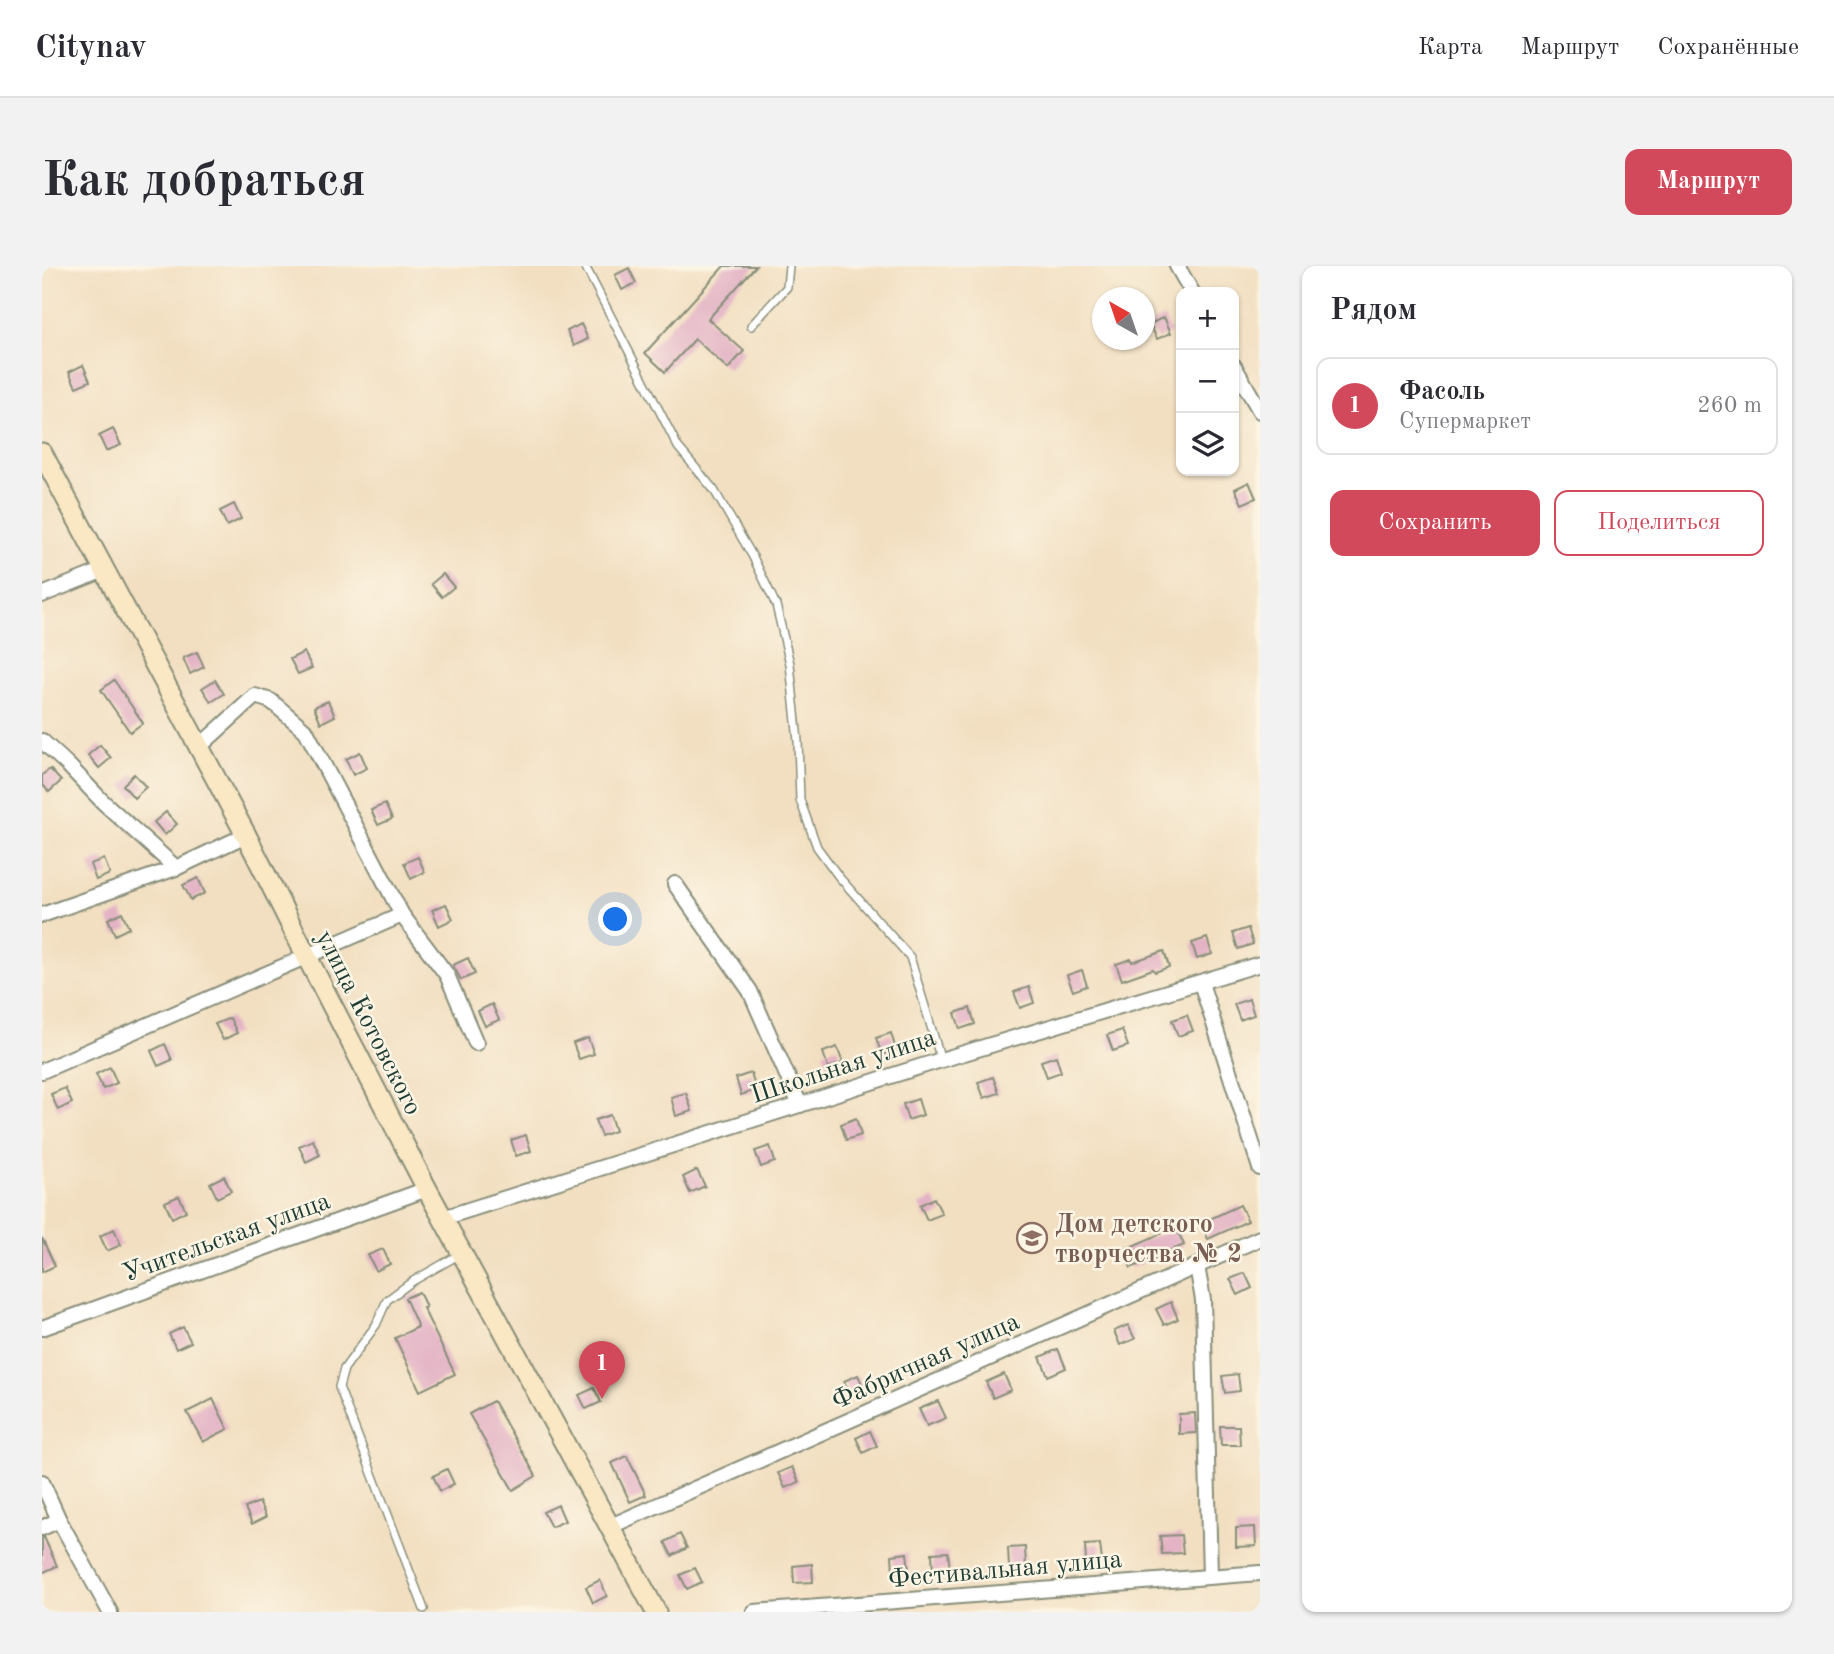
<!DOCTYPE html>
<html lang="ru">
<meta charset="utf-8">
<style>
body{margin:0;font-family:"Old Standard TT",serif;background:#f2f2f3;color:#2b2b33}
.controls{position:absolute;right:21px;top:21px;display:grid;overflow:hidden;border-radius:14px;box-shadow:0 2px 5px #0004}
.controls button{width:63px;height:63px;display:grid;place-items:center;padding:0;border:0;border-bottom:2px solid #e1e1e2;background:#fff;color:#2b2b33;font:35px sans-serif}
.compass{position:absolute;left:1050px;top:21px;width:63px;height:63px;border-radius:50%;background:#fff;box-shadow:0 2px 5px #0004;rotate:320deg}
.you{position:absolute;left:574px;top:654px;width:24px;height:24px;margin:-18px;border:5px solid #fff;border-radius:50%;background:#1a73e8;box-shadow:0 0 0 10px #1a73e833}
.badge{display:grid;place-items:center;width:46px;height:46px;border-radius:50%;background:#d1495b;color:#fff;font-size:23px;font-weight:700}
.pin{position:absolute;translate:-50% -58px;filter:drop-shadow(0 2px 4px #0008)}
.pin::after{content:'';position:absolute;top:37px;width:24px;height:21px;background:inherit;clip-path:polygon(0 0,100% 0,50% 100%)}
.list{margin:0;padding:0;list-style:none}
h2{display:flex;justify-content:space-between;align-items:center;height:91px;margin:0;padding:0 28px;font-size:30px}
h2 small{font-size:23px;font-weight:400;color:#7c7c81}
.list li{display:grid;grid-template-columns:46px 1fr auto;gap:21px;align-items:center;box-sizing:border-box;height:98px;margin:0 14px 14px;padding:0 14px;border:2px solid #e1e1e2;border-radius:14px}
.list b{display:block;font-size:26px;white-space:nowrap}
.list p{margin:0;font-size:23px;white-space:nowrap;color:#7c7c81}
.list em{font-size:23px;font-style:normal;color:#7c7c81}
.actions{display:flex;gap:14px;padding:21px 28px}
.actions a{flex:1;padding:16px 0;border:2px solid #d1495b;border-radius:14px;text-align:center;font-size:24px;color:#d1495b}
.actions .main{background:#d1495b;color:#fff}
.icon{flex:none;width:38px;height:38px;fill:none;stroke:currentColor;stroke-width:2;stroke-linecap:round;stroke-linejoin:round}
.map{position:relative;flex:none;width:1218px;height:1346px;overflow:hidden;border-radius:14px}
header{display:flex;align-items:center;gap:42px;box-sizing:border-box;height:98px;padding:0 35px;background:#fff;border-bottom:2px solid #e1e1e2}
header strong{font-size:33px}
nav{display:flex;gap:38px;margin-inline-start:auto;font-size:24px}
.intro{display:flex;align-items:center;justify-content:space-between;box-sizing:border-box;height:168px;padding:0 42px}
h1{margin:0;font-size:49px}
.button{padding:18px 32px;border-radius:14px;background:#d1495b;color:#fff;font-size:24px;font-weight:700}
main{display:flex;gap:42px;padding:0 42px}
aside{flex:1;background:#fff;border-radius:14px;box-shadow:0 2px 5px #0004}
.map>svg:first-child{display:block}
.building{fill:#e3b2c5}
.lines{fill:none;stroke-linecap:round;stroke-linejoin:round}
.lane-casing{stroke:#888e7a;stroke-width:10}
.street-casing{stroke:#888e7a;stroke-width:18}
.secondary-casing{stroke:#888e7a;stroke-width:23}
.lane{stroke:#fff;stroke-width:7}
.street{stroke:#fff;stroke-width:14}
.secondary{stroke:#fae7c3;stroke-width:19}
.labels{text-anchor:middle;stroke-width:5;stroke-linejoin:round;paint-order:stroke}
.street-label{font-size:26px;fill:#1f3d34;stroke:#fcf5e5}
.education-label{font-size:26px;font-weight:bold;fill:#785e54;stroke:#fcf5e5;text-anchor:start}
</style>
<header>
<strong>Citynav</strong>
<nav><a>Карта</a><a>Маршрут</a><a>Сохранённые</a></nav>
</header>
<div class="intro"><h1>Как добраться</h1><a class="button">Маршрут</a></div>
<main>
<div class="map">
<svg width="1218" height="1346" viewBox="0 0 1218 1346">
<rect width="100%" height="100%" fill="#fcf5e5"/>
<filter id="ink" filterUnits="userSpaceOnUse"><feTurbulence type="fractalNoise" baseFrequency=".0143" numOctaves="2"/><feDisplacementMap in="SourceGraphic" scale="14" xChannelSelector="R" yChannelSelector="G"/><feConvolveMatrix kernelMatrix="1 2 1 2 8 2 1 2 1" color-interpolation-filters="sRGB"/></filter>
<filter id="wash" filterUnits="userSpaceOnUse"><feTurbulence type="fractalNoise" baseFrequency=".00686" numOctaves="4" result="noise"/><feDisplacementMap in="SourceGraphic" scale="28" xChannelSelector="R" yChannelSelector="G"/><feGaussianBlur stdDeviation="1.57" result="paint"/><feColorMatrix in="noise" values="0 0 0 0 0 0 0 0 0 0 0 0 0 0 0 0 0 1.4 0 .05"/><feComposite in="paint" operator="in"/></filter>
<g filter="url(#wash)">
<rect width="100%" height="100%" fill="#f2dfc1"/>
<g id="blocks">
<g class="building">
<polygon points="682,0 714,0 666,53 702,85 686,103 653,73 623,106 603,87"/>
<polygon points="587,2 594,17 580,24 573,9"/>
<polygon points="1122,51 1129,67 1115,73 1108,58"/>
<polygon points="539,58 546,73 532,80 525,65"/>
<polygon points="41,99 48,115 34,121 27,106"/>
<polygon points="71,163 79,179 64,185 57,170"/>
<polygon points="1207,216 1214,232 1200,238 1193,223"/>
<polygon points="192,238 199,253 185,260 178,245"/>
<polygon points="401,308 412,321 400,331 389,318"/>
<polygon points="155,386 162,401 148,408 141,392"/>
<polygon points="262,386 270,402 256,408 248,393"/>
<polygon points="72,414 101,457 88,466 59,424"/>
<polygon points="173,414 182,428 169,436 160,422"/>
<polygon points="286,435 293,450 279,457 272,441"/>
<polygon points="58,479 69,492 57,502 46,489"/>
<polygon points="318,486 325,502 311,509 304,493"/>
<polygon points="8,503 19,515 7,526 0,518 0,509"/>
<polygon points="92,508 104,521 92,532 81,519"/>
<polygon points="343,538 350,553 336,559 329,544"/>
<polygon points="124,546 135,558 123,569 112,556"/>
<polygon points="376,591 383,606 369,613 362,597"/>
<polygon points="62,593 68,608 54,614 48,598"/>
<polygon points="156,612 163,627 149,634 141,619"/>
<polygon points="404,638 411,653 397,660 390,644"/>
<polygon points="80,646 87,662 73,669 66,653"/>
<polygon points="1206,662 1211,678 1196,683 1191,667"/>
<polygon points="1165,672 1170,688 1155,693 1150,677"/>
<polygon points="1122,685 1127,701 1113,706 1111,703 1080,714 1074,698 1089,693 1090,696"/>
<polygon points="426,692 433,708 419,714 411,699"/>
<polygon points="1040,704 1045,720 1031,725 1025,709"/>
<polygon points="987,721 992,737 978,742 972,726"/>
<polygon points="1207,733 1212,749 1198,754 1192,738"/>
<polygon points="450,738 457,754 443,760 436,745"/>
<polygon points="928,742 933,758 918,763 913,747"/>
<polygon points="1145,749 1151,765 1136,770 1130,754"/>
<polygon points="188,752 195,767 181,774 173,758"/>
<polygon points="1080,764 1086,780 1071,785 1065,769"/>
<polygon points="849,767 854,784 840,789 834,772"/>
<polygon points="546,772 552,788 537,793 531,777"/>
<polygon points="123,778 130,794 116,800 109,785"/>
<polygon points="795,781 801,797 786,802 781,786"/>
<polygon points="1014,790 1019,806 1005,811 999,795"/>
<polygon points="68,801 75,817 61,823 54,808"/>
<polygon points="709,807 714,824 699,829 694,812"/>
<polygon points="951,811 957,827 942,832 936,816"/>
<polygon points="23,822 30,837 16,844 9,828"/>
<polygon points="644,827 650,845 634,850 629,831"/>
<polygon points="876,833 881,849 866,854 861,838"/>
<polygon points="568,849 573,865 559,870 553,854"/>
<polygon points="814,852 819,869 804,874 799,858"/>
<polygon points="484,869 489,885 474,890 469,874"/>
<polygon points="271,874 278,889 264,896 257,880"/>
<polygon points="728,880 733,896 719,901 713,885"/>
<polygon points="655,904 663,920 648,927 641,911"/>
<polygon points="182,910 189,925 175,932 168,917"/>
<polygon points="137,930 144,945 130,952 123,936"/>
<polygon points="892,932 900,948 885,954 878,939"/>
<polygon points="1198,939 1206,955 1166,973 1159,957"/>
<polygon points="1134,961 1142,979 1089,1002 1081,984"/>
<polygon points="72,963 79,979 65,985 58,970"/>
<polygon points="0,972 13,1000 0,1006"/>
<polygon points="341,983 348,998 334,1005 326,989"/>
<polygon points="1203,1007 1210,1022 1196,1029 1188,1013"/>
<polygon points="377,1026 384,1041 381,1042 413,1108 378,1125 353,1072 376,1061 363,1032"/>
<polygon points="1129,1036 1136,1053 1122,1059 1114,1043"/>
<polygon points="1086,1059 1093,1073 1078,1079 1072,1065"/>
<polygon points="141,1061 149,1076 134,1083 127,1068"/>
<polygon points="1016,1083 1024,1102 1006,1110 998,1091"/>
<polygon points="962,1108 969,1124 951,1132 944,1116"/>
<polygon points="1196,1108 1198,1125 1183,1127 1180,1110"/>
<polygon points="816,1109 823,1124 809,1131 802,1115"/>
<polygon points="552,1122 559,1136 544,1143 537,1129"/>
<polygon points="171,1133 186,1163 161,1176 145,1146"/>
<polygon points="451,1135 494,1210 471,1224 427,1148"/>
<polygon points="896,1135 904,1152 885,1160 877,1143"/>
<polygon points="1153,1147 1154,1167 1137,1168 1137,1148"/>
<polygon points="1178,1160 1197,1160 1198,1179 1179,1179"/>
<polygon points="828,1165 835,1180 821,1187 814,1172"/>
<polygon points="585,1190 604,1229 588,1236 570,1197"/>
<polygon points="750,1201 757,1216 743,1222 736,1207"/>
<polygon points="405,1203 412,1218 398,1225 391,1210"/>
<polygon points="217,1236 224,1251 210,1258 203,1242"/>
<polygon points="516,1239 523,1255 509,1261 501,1246"/>
<polygon points="1213,1261 1214,1280 1194,1281 1194,1262"/>
<polygon points="638,1268 645,1282 630,1290 623,1276"/>
<polygon points="1139,1269 1141,1287 1120,1288 1118,1270"/>
<polygon points="2,1271 15,1300 0,1307 0,1272"/>
<polygon points="1058,1278 1060,1295 1044,1296 1043,1279"/>
<polygon points="983,1281 984,1301 967,1302 966,1282"/>
<polygon points="906,1286 908,1304 891,1306 890,1287"/>
<polygon points="865,1287 867,1305 851,1306 850,1289"/>
<polygon points="770,1298 771,1316 752,1317 751,1300"/>
<polygon points="653,1302 660,1316 645,1323 638,1309"/>
<polygon points="558,1314 565,1330 551,1337 544,1321"/>
</g>
</g>
</g>
<g filter="url(#ink)">
<use href="#blocks" fill-opacity="0" stroke="#888e7a" stroke-width="2"/>
<g class="lines">
<g class="lane-casing">
<g id="lane">
<polyline points="543,0 636,181 672,224 711,291 734,339 748,398 756,475 758,534 775,581 797,611 868,691 899,794"/>
<polyline points="709,60 745,21 747,0"/>
<polyline points="382,1343 297,1121 302,1103 334,1059 345,1034 371,1015 420,987"/>
</g>
</g>
<g class="street-casing">
<g id="street">
<polyline points="1135,0 1150,26"/>
<polyline points="1192,100 1218,145"/>
<polyline points="0,329 62,304"/>
<polyline points="0,475 26,499 61,536 134,602"/>
<polyline points="157,481 213,430 229,435 264,465 360,649 405,709 434,777"/>
<polyline points="633,618 708,725 758,839"/>
<polyline points="0,649 134,602 204,569"/>
<polyline points="1159,717 1218,902"/>
<polyline points="0,805 360,649"/>
<polyline points="401,952 899,794 1218,698"/>
<polyline points="1155,1000 1161,1034 1168,1310"/>
<polyline points="0,1062 385,923"/>
<polyline points="0,1216 17,1254 68,1346"/>
<polyline points="569,1260 1218,972"/>
<polyline points="0,1262 17,1254"/>
<polyline points="712,1346 1218,1307"/>
</g>
</g>
<g class="secondary-casing">
<polyline id="secondary" points="0,187 204,569 265,691 385,923 614,1346"/>
</g>
<use href="#lane" class="lane"/>
<use href="#street" class="street"/>
<use href="#secondary" class="secondary"/>
</g>
</g>
<defs>
<g id="school-ring" transform="scale(1.575)"><circle r="9.5" fill="#fcf5e5" stroke="#8d6e63" stroke-width="1.5"/><path d="M0-5L7-2L0 1L-7-2ZM-4 1L0 2.5L4 1V4Q0 6-4 4Z" fill="#8d6e63"/></g>
</defs>
<g fill-rule="evenodd">
<use href="#school-ring" x="990" y="972"/>
</g>
<g class="labels">
<g class="street-label">
<text transform="translate(328 756) rotate(63)" y="9">улица Котовского</text>
<text transform="translate(801 799) rotate(-18)" y="9">Школьная улица</text>
<text transform="translate(184 970) rotate(-20)" y="9">Учительская улица</text>
<text transform="translate(883 1094) rotate(-24)" y="9">Фабричная улица</text>
<text transform="translate(963 1302) rotate(-5)" y="9">Фестивальная улица</text>
</g>
<g class="education-label">
<text x="1013" y="966">Дом детского<tspan x="1013" dy="30">творчества № 2</tspan></text>
</g>
</g>
</svg>
<div class="controls">
<button>+</button>
<button>−</button>
<button><svg class="icon" aria-label="layers" viewBox="0 0 24 24"><path d="M12 4l9 5-9 5-9-5zM3 14l9 5 9-5"/></svg></button>
</div>
<svg class="compass" viewBox="-18 -18 36 36"><path d="M0-13l5 13h-10z" fill="#e53935"/><path d="M0 13l5-13h-10z" fill="#7c7c81"/></svg>
<div class="you"></div>
<div class="pin badge" style="left:560px;top:1133px">1</div>
</div>
<aside>
<h2>Рядом<small></small></h2>
<ul class="list">
<li><span class="badge">1</span><div><b>Фасоль</b><p>Супермаркет</p></div><em>260 m</em></li>
</ul>
<div class="actions"><a class="main">Сохранить</a><a>Поделиться</a></div>
</aside>
</main>
